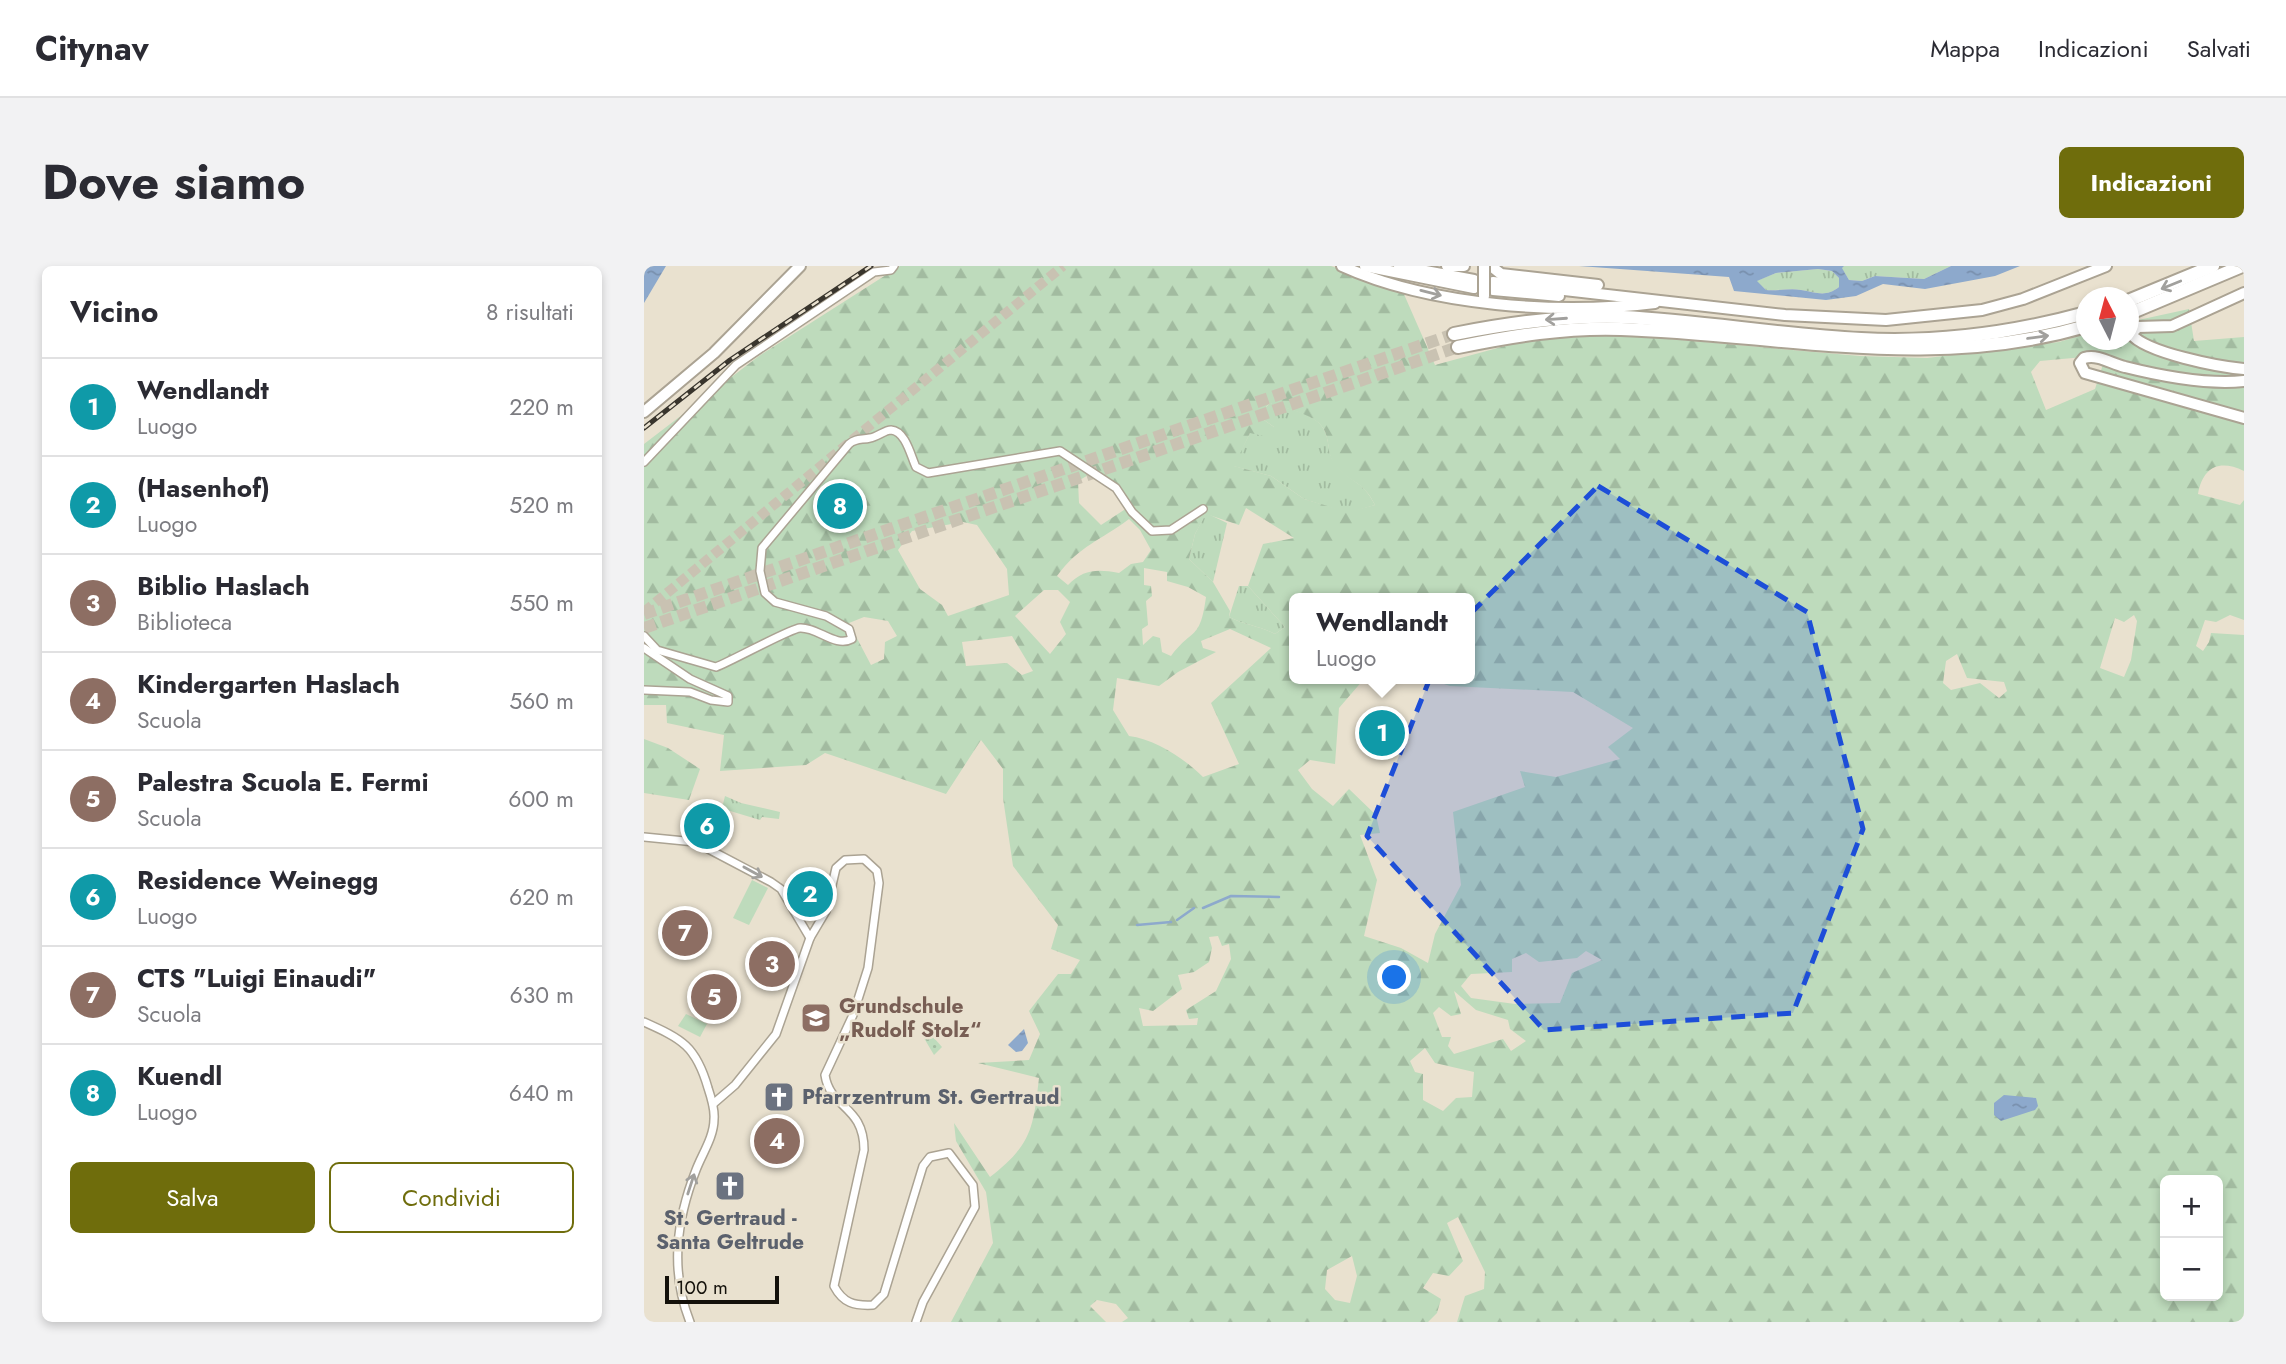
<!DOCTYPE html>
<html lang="it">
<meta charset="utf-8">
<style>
body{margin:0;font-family:Jost,sans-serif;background:#f2f2f3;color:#2b2b33}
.controls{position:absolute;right:21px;bottom:21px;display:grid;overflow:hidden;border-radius:10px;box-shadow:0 4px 10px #0003}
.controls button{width:63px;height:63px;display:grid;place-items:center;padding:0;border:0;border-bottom:2px solid #e1e1e2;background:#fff;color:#2b2b33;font:35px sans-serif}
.compass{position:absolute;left:1432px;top:21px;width:63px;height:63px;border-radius:50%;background:#fff;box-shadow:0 4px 10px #0003;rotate:354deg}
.scale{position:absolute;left:21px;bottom:18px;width:114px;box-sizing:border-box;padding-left:7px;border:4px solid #14110b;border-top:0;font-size:19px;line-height:24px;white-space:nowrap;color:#14110b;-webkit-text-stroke:5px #e9e1cf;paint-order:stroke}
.you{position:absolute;left:751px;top:712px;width:24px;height:24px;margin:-18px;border:5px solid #fff;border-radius:50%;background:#1a73e8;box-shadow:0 0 0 10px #1a73e833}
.badge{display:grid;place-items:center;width:46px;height:46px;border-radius:50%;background:#6f6d0c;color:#fff;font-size:23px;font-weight:700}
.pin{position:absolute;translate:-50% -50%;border:4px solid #fff;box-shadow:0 2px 7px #0006}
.popup{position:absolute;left:645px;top:327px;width:186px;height:91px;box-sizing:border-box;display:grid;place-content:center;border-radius:10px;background:#fff;filter:drop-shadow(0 2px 5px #0005);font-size:23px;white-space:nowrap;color:#7c7c81}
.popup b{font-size:26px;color:#2b2b33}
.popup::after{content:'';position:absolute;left:50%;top:100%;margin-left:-14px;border:14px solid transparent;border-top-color:#fff}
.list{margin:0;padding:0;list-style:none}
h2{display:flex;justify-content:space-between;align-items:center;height:91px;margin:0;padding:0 28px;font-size:30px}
h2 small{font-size:23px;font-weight:400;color:#7c7c81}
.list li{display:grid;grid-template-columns:46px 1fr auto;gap:21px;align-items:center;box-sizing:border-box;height:98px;padding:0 28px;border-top:2px solid #e1e1e2}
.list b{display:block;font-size:26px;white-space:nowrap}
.list p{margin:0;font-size:23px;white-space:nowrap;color:#7c7c81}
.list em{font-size:23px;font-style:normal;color:#7c7c81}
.actions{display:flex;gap:14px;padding:21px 28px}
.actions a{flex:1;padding:16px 0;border:2px solid #6f6d0c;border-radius:10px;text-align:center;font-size:24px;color:#6f6d0c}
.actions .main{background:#6f6d0c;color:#fff}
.map{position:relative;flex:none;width:1600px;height:1056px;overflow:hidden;border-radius:10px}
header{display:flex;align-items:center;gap:42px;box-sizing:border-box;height:98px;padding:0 35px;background:#fff;border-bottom:2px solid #e1e1e2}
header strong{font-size:33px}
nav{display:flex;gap:38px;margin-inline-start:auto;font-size:24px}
.intro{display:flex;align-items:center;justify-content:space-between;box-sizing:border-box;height:168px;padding:0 42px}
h1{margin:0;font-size:49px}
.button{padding:18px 32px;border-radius:10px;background:#6f6d0c;color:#fff;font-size:24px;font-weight:700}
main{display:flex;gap:42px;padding:0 42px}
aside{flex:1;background:#fff;border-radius:10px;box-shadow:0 4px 10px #0003}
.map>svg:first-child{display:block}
.grass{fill:url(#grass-tufts)}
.forest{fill:url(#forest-firs);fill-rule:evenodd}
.park{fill:url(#park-dots)}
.pitch{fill:#bedbbc}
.water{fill:url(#water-ripples);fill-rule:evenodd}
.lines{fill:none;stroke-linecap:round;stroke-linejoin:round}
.stream{stroke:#8da9cc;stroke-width:2.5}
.primary-tunnel{stroke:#c9c2b2;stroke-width:10;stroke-dasharray:10 5;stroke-linecap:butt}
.highway-tunnel{stroke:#c9c2b2;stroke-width:12;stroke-dasharray:12 6;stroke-linecap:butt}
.street-casing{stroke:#aba393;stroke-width:10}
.secondary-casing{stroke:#aba393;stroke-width:14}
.primary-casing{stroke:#aba393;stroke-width:14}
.highway-casing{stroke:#aba393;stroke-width:16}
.street{stroke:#fff;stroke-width:7}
.secondary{stroke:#fff;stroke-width:10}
.primary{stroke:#fff;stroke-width:10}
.highway{stroke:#fff;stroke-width:12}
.rail-casing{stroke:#39352d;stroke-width:5}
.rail{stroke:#e9e1cf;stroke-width:2.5;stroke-dasharray:8;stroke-linecap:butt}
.secondary-bridge-casing{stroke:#aba393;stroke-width:14;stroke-linecap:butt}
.secondary-bridge{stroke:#fff;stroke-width:10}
.oneway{stroke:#a1a09d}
.marked{fill:#1d4ed8;fill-opacity:0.2;stroke:#1d4ed8;stroke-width:5;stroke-dasharray:14 9;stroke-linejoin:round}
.labels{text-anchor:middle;stroke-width:5;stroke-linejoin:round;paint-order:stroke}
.education-label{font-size:21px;font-weight:bold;fill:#785e54;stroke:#e9e1cf;text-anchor:start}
.worship-label{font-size:21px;font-weight:bold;fill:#5b616d;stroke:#e9e1cf;text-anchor:start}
</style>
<header>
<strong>Citynav</strong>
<nav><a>Mappa</a><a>Indicazioni</a><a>Salvati</a></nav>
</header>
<div class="intro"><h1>Dove siamo</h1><a class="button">Indicazioni</a></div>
<main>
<aside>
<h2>Vicino<small>8 risultati</small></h2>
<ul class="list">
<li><span class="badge" style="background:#0f9aa8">1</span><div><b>Wendlandt</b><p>Luogo</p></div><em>220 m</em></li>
<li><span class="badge" style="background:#0f9aa8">2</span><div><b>(Hasenhof)</b><p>Luogo</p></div><em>520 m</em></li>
<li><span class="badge" style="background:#8d6e63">3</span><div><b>Biblio Haslach</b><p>Biblioteca</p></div><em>550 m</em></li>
<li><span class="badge" style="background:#8d6e63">4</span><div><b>Kindergarten Haslach</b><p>Scuola</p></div><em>560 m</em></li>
<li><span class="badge" style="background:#8d6e63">5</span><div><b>Palestra Scuola E. Fermi</b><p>Scuola</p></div><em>600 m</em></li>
<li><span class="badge" style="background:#0f9aa8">6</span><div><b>Residence Weinegg</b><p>Luogo</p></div><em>620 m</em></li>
<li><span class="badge" style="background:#8d6e63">7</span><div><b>CTS &quot;Luigi Einaudi&quot;</b><p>Scuola</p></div><em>630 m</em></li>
<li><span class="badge" style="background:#0f9aa8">8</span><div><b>Kuendl</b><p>Luogo</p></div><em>640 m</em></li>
</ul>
<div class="actions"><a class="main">Salva</a><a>Condividi</a></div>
</aside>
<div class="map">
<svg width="1600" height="1056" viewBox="0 0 1600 1056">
<defs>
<pattern id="grass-tufts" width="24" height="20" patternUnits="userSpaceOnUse" patternTransform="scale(1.75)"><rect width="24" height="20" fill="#bedbbc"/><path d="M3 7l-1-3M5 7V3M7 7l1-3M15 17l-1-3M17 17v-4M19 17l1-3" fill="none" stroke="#a2bba0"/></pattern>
<pattern id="forest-firs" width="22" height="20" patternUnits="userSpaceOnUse" patternTransform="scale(1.75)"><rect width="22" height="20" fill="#bedbbc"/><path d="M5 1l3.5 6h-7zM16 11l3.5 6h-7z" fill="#a2bba0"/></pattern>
<pattern id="park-dots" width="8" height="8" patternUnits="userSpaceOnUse" patternTransform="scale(1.75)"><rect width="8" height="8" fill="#bedbbc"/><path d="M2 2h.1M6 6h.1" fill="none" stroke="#a2bba0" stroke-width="1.8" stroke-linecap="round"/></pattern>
<pattern id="water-ripples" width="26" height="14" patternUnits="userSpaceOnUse" patternTransform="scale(1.75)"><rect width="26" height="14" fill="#8da9cc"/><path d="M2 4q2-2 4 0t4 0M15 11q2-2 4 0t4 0" fill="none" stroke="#7990ae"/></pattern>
</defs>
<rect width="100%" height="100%" fill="#e9e1cf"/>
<g class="grass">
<polygon points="1200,0 1307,0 1280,13 1231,10 1218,15 1205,14 1197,1"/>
<path d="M1174,3L1188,5L1195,12V21C1181,32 1172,26 1157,24C1146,22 1133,25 1122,24L1112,15L1132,7Z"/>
<path d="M626,137C641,142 670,147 679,162C686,172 683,188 691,198C706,217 718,213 731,239L704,247L660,233L627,210L589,200L606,167L630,161L620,154L621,142Z"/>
<polygon points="562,247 583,257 569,316 545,293 551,268"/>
<path d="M595,320H604L641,361L631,368C616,360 601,359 585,351Z"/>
<polygon points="81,530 97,537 136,546 135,553 118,551 116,554 63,538 79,538"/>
</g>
<g class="forest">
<path d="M256,0H687L759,26L791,99L887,73L970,68L1216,90L1283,92L1415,76L1442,68V74H1484L1485,56L1545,43L1550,75L1600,71V205C1575,193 1559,201 1554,228L1596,239L1600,234V354L1586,349L1572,356L1561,354L1552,380L1559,385L1565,376L1567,367L1600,369V1056H813L821,1030L840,1023L841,1006L814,951L803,957L819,995L805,1010L789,1007L779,1022L797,1033L793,1047L784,1056H478L484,1052L472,1038L453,1034L446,1040L462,1056H307L349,977L342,926L312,875L310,857L346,911C388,878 389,863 395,812L334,797L385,794L396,768L385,745L414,708H427L436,694L407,683L414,659L369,600L359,532V503L337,474L302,528L181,487L162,499L76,505L80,469L23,457L22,439H0V178L115,90ZM1462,89L1451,123L1402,144L1387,106L1396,95ZM625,137C641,143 669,147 679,162C686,172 683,188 690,198C705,217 719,214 731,239L704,246L660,233L627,210L590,200L606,167L624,171L630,161L620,154L621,142ZM446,208L470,223L483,242L457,259L435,237L434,215ZM602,242L650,272L619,278L604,320L641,361L631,368C616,360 601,359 585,351L586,345L569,316L545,293L551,268L562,248L595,259ZM485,253L496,264L507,284L499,296L487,298L475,307C453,303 440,303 424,319L413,310C436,279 456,275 485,253ZM319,256L333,259L363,303L365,329L304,350L298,339L276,323L254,284L268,265ZM500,302L523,306V315L544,321L562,331C556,375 549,361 527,390L518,386L516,372L509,370L499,379L498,363L504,359L502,335L508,330L507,320L500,319ZM400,324H414L426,336L416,356L422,368L406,388L371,350ZM650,332H826V413H785L806,420L929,426L989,462L964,481L976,493L912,511L876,505L881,521L809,546L817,619L791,668L784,697L757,682L720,670L733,614L716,569L736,567L732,549L705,523L689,540L668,523L654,504L666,494L691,498L695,442L720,413H650ZM1490,349L1493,355L1487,394L1480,411L1456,402L1471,352L1480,356ZM220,351L244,355L253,370L241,376L240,393L227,399L205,357ZM586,363L627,382L567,437L595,498L559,511C541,493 511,473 485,470L469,444L473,412L515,420L534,406L572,386L559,382L557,375ZM368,370L389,405L378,409L363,397L322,400L318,376ZM1313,388L1323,412L1360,416L1363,425L1355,432L1336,417L1307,424L1299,417L1302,395ZM574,670L578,680L585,678L587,693L572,725L542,744L545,753L554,752L553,759L499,760L495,742L509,745L538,723L534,709L550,706L565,696L568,682L565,671ZM942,685L958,694L928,707L916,737L871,738L827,732L817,720L827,708L868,706V693L882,687L895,696L933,692ZM810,725L832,744L864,754L866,763L882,775L867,785L859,773L810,788L804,780L807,771H798L789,747L795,741L807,750L817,748ZM781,782L791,797L830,806L828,831L812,832L799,845L779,834V808L771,806L766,795ZM1521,914H1574V1030H1521ZM708,990L713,1010L706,1037L691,1034L681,1023L683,1004Z"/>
<polygon points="0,473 24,482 56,503 45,534 0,527"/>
</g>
<polygon class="park" points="283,764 298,781 290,789 277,767"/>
<g class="pitch">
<polygon points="108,614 124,622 105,659 89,652"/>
<polygon points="42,748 63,758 56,771 34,760"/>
</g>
<g class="water">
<polygon points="0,0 22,0 0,37"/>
<path d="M935,0H1200L1198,2L1205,14L1218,15L1231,10L1280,13L1307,0H1376L1351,10L1281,23L1239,18L1212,30L1182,34L1090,25L1085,11ZM1174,3L1188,5L1195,12V21C1181,32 1172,26 1157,24C1146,22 1134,25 1122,24L1113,15L1132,7Z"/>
<polygon points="380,763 384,777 378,785 372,786 364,779"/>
<polygon points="1360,829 1392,832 1394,840 1391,844 1357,855 1350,849 1350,837"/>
</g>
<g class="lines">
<g class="stream">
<polyline points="559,642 587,630 635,631"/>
<polyline points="533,654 550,642"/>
<polyline points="493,659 527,656"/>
</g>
<polyline class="primary-tunnel" points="0,346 419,0"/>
<g class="highway-tunnel">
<polyline points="0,348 810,68"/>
<polyline points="0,362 814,81"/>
</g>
<g class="street-casing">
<g id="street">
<polyline points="0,196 92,99 230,6 247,4 250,0"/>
<path d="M0,370L13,384L72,401C88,395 145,363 156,362C174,361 191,382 208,373L205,363L182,350L131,336L121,327L116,305L118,282L205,178C212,172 217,174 226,172C233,171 241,164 247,164C262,165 267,191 272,201L284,207L416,185L472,222L488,246L508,265L527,264L559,243"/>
<polyline points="0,382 46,413 84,430 84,436 67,434 46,426 0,424"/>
<polyline points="0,571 51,576 127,616 137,623 166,672"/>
<path d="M0,756C38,773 52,780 64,822C67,831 71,843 70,853C70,871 58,888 52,904C32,955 26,1005 46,1056"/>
<path d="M69,838L91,819L132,768L166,672L182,645L192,602L201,594L220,593L233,605L235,617L224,702L209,749L181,809C186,843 220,839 220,884L190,1020C199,1037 210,1040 229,1039L240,1028L279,900L286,891L305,887L329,919L331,941L279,1036L272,1056"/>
</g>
</g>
<g class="secondary-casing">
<g id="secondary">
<path d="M1600,27L1528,60L1494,61L1487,68C1502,87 1576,101 1600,103"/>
<path d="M1600,115C1563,119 1517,110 1481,101C1467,98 1455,88 1440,92L1436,97L1441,107L1600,152"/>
<polyline points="0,146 70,87 156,0"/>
</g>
</g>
<g class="primary-casing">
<g id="primary">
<path d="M698,0C786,40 916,49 1011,37"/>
<polyline points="721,0 830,22"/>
<polyline points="755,0 830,14"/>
<polyline points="803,0 820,0"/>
<polyline points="847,0 857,8 954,19"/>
<polyline points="849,16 1141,49 1242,54 1338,44 1379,33 1462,0"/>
<polyline points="849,24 915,30"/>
</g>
</g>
<g class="highway-casing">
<g id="highway">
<polyline points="1484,35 1569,0"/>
<polyline points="1484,48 1598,0"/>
<path d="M810,68C865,57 922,49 979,51C1058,55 1137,69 1217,73C1293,77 1369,67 1442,47"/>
<path d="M814,81C868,70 922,61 977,63C1136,68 1285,106 1442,60"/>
</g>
</g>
<use href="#street" class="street"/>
<use href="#secondary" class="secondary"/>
<use href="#primary" class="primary"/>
<use href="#highway" class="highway"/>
<g class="rail-casing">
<polyline id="rail" points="0,162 86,94 227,0"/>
</g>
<use href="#rail" class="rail"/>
<g class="secondary-bridge-casing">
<polyline id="secondary-bridge" points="840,0 840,30"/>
</g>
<use href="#secondary-bridge" class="secondary-bridge"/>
</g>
<defs><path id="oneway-shaft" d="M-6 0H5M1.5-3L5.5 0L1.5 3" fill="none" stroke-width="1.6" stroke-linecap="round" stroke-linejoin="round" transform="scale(1.75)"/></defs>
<g class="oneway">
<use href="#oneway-shaft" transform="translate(1527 19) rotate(158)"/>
<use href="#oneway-shaft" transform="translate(787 27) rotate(14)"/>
<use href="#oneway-shaft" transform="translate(912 53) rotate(176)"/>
<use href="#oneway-shaft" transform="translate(1394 71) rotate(-8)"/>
<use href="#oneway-shaft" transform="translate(109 606) rotate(29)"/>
<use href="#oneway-shaft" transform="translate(47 918) rotate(-72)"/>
</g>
<path class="marked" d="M954,220L1163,346L1219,563L1149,747L900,764L723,570L802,372Z"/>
<defs>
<g id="school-square" transform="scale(1.575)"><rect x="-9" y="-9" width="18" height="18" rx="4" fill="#8d6e63" stroke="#e9e1cf"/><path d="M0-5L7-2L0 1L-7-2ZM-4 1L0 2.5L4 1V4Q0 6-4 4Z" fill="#fff"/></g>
<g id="church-square" transform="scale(1.575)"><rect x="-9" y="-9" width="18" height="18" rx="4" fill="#6b7280" stroke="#e9e1cf"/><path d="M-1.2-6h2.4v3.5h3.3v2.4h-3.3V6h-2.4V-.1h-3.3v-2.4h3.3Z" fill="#fff"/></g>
</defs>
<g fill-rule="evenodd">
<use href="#school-square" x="172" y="752"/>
<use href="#church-square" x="135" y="831"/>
<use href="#church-square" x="86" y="920"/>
</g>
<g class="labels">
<g class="education-label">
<text x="195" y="747">Grundschule<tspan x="195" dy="24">„Rudolf Stolz“</tspan></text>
</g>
<g class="worship-label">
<text x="158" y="838">Pfarrzentrum St. Gertraud</text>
<text x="86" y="959" text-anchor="middle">St. Gertraud -<tspan x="86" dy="24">Santa Geltrude</tspan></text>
</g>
</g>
</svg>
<div class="controls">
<button>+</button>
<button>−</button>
</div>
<svg class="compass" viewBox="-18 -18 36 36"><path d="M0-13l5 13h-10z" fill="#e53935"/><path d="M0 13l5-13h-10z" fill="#7c7c81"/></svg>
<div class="scale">100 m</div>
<div class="you"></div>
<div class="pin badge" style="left:738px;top:467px;background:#0f9aa8">1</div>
<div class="popup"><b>Wendlandt</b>Luogo</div>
<div class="pin badge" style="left:166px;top:628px;background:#0f9aa8">2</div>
<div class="pin badge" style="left:128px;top:698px;background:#8d6e63">3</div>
<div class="pin badge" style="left:133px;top:875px;background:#8d6e63">4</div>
<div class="pin badge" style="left:70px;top:731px;background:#8d6e63">5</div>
<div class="pin badge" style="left:63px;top:560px;background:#0f9aa8">6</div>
<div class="pin badge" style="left:41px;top:667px;background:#8d6e63">7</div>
<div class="pin badge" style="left:196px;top:240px;background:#0f9aa8">8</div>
</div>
</main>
